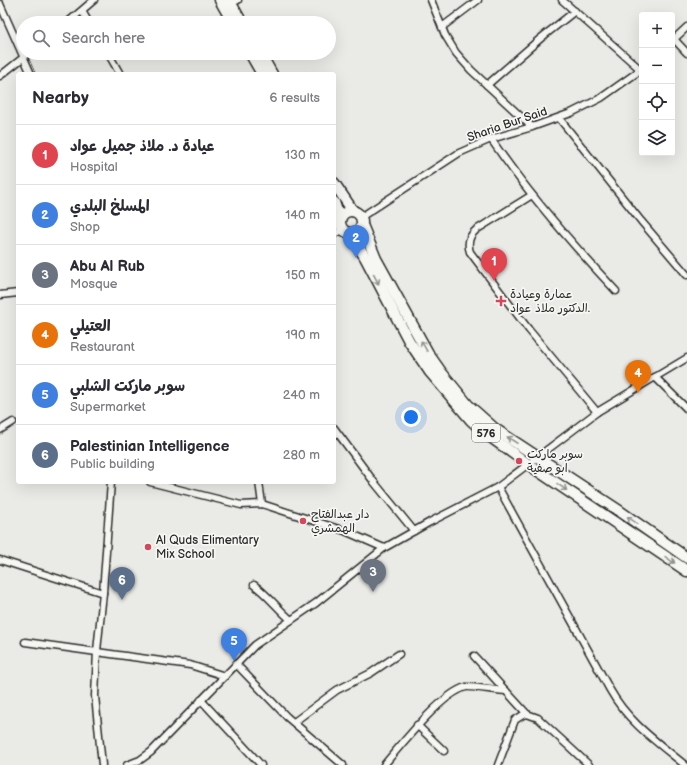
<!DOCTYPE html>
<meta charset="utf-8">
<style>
body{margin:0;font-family:"Balsamiq Sans","Playpen Sans Arabic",sans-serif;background:#f2f2f3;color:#2b2b33}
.controls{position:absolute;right:12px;top:12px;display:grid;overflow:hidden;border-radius:4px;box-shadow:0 4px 16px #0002}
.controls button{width:36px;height:36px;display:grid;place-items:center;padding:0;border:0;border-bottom:1px solid #e1e1e2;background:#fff;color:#2b2b33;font:20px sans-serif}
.you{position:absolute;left:411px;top:417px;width:14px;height:14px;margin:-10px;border:3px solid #fff;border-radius:50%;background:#1a73e8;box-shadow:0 0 0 6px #1a73e833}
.badge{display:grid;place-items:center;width:26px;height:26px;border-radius:50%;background:#b45309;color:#fff;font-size:13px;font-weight:700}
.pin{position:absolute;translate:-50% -33px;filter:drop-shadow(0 1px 2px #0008)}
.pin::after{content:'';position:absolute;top:21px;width:14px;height:12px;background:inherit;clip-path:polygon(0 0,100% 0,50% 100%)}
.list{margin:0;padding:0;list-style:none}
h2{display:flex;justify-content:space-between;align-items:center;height:52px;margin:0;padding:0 16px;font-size:17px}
h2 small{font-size:13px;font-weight:400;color:#7c7c81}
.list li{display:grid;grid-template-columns:26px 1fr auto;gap:12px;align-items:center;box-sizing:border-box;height:60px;padding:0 16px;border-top:1px solid #e1e1e2}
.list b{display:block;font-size:15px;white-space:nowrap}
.list p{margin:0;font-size:13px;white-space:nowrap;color:#7c7c81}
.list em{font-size:13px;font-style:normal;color:#7c7c81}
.icon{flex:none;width:22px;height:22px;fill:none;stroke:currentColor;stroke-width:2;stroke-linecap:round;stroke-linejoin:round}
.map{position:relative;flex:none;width:687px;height:765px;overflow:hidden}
.search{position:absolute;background:#fff;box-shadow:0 4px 16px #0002;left:16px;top:16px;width:320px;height:44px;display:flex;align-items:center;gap:10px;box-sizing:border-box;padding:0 14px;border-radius:22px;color:#7c7c81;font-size:15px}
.panel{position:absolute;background:#fff;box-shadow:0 4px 16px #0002;left:16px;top:72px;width:320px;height:412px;border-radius:4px}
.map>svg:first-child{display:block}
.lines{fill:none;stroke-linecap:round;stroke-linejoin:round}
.minor-casing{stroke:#2b2b2b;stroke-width:9}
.primary-casing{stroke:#2b2b2b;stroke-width:13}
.minor{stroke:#f6f6f2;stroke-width:6}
.primary{stroke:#f6f6f2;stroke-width:10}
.oneway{stroke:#90908e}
.poi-dot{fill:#d1495b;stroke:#f6f6f2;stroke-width:1.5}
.labels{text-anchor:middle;stroke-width:3.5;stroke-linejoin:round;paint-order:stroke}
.shield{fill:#f6f6f2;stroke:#686867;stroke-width:1}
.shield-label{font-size:11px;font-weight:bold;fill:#2b2b2b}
.street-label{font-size:12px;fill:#2b2b2b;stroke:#f6f6f2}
.poi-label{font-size:12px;fill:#2b2b2b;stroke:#f6f6f2;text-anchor:start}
</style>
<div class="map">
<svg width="687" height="765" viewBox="0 0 687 765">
<rect width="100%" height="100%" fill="#eaeae6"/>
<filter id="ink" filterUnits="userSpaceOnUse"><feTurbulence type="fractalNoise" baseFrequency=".025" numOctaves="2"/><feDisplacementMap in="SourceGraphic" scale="8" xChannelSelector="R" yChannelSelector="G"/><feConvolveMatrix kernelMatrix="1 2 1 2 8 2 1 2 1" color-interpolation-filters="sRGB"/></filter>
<g filter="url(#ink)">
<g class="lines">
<g class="minor-casing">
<g id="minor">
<polyline points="431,0 445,35 456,53 471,70 532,127"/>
<polyline points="562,0 641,70"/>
<polyline points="0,4 31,74"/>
<polyline points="231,4 238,0"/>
<polyline points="82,11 89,23"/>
<polyline points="67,23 94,0"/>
<polyline points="442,27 478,0"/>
<polyline points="674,39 687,53"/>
<polyline points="672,41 687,27"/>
<polyline points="108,53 120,74"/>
<polyline points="0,76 29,53"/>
<polyline points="487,85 541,38 575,11"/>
<polyline points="559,118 641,221 687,275"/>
<path d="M491,139C528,194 571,243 616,291"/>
<path d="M532,195L476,230C469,236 467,243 470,252L529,330L597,412"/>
<polyline points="361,217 459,153 491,139 532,127 571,113 601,98 642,69"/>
<polyline points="334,234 343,230"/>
<polyline points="0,295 18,293"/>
<polyline points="655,377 687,409"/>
<polyline points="334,428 374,482 414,531"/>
<polyline points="0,430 13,422"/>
<polyline points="150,482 241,505 262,504 345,531 384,548"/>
<polyline points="259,482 262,504"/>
<path d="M498,487L610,690C628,722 657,742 685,765"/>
<polyline points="0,560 103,593"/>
<path d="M254,585C267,594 278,609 291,620"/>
<polyline points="25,642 190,665 225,676"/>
<polyline points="474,656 527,714"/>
<polyline points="236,664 287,717 343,765"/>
<polyline points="201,700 261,765"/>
<polyline points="294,722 337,690 371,673 399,654"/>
<polyline points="417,725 444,751"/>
<polyline points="102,765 95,696 97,651 103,593 111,482"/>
<polyline points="127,765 140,760 151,752 255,645 316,603 384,548 430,522 498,487 597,412 687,358"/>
<path d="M384,765C401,745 442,693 466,687C472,686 498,691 506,691"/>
<polyline points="498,765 515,720 523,715 527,714 538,718 589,765"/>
</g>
</g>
<g class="primary-casing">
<g id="primary">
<polyline points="220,0 233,23"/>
<polyline points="229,0 242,23"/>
<polyline points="250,53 262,74"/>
<polyline points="260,53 272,74"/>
<polyline points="334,183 353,211"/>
<polyline points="334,202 340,220"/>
<circle cx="351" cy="222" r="11"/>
<polyline points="362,225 376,259 429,355 441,372 468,405 495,429 621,512 687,558"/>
<polyline points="350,233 365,257 409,341 430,372 471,420 485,433 528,464 687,571"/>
</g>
</g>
<use href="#minor" class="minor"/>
<use href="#primary" class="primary"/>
</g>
<defs><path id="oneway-shaft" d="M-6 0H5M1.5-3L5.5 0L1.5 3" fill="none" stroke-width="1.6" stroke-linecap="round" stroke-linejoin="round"/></defs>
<g class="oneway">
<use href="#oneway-shaft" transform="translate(376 279) rotate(62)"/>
<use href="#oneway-shaft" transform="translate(424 346) rotate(-120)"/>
<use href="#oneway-shaft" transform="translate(512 440) rotate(-147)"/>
<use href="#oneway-shaft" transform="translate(562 487) rotate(35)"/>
<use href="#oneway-shaft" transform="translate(632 520) rotate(-145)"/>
<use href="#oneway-shaft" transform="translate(670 560) rotate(34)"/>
</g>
</g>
<g class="poi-dot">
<path d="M499 295h4v4h4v4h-4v4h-4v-4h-4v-4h4z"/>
<circle cx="519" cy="461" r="4"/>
<circle cx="303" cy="521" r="4"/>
<circle cx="148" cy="547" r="4"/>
</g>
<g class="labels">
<rect class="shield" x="472" y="424" width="28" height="18" rx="3"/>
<g class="shield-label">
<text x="486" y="437">576</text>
</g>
<g class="street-label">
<text transform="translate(507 124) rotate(-19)" y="4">Sharia Bur Said</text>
</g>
<g class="poi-label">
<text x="510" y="298">عمارة وعيادة<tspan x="510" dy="14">الدكتور ملاذ عواد.</tspan></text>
<text x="527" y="458">سوبر ماركت<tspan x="527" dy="14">ابو صفية</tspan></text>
<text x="311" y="518">دار عبدالفتاح<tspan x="311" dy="14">الهمشري</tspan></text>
<text x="156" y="544">Al Quds Elimentary<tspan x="156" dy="14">Mix School</tspan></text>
</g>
</g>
</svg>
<div class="controls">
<button>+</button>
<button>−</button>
<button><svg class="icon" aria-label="locate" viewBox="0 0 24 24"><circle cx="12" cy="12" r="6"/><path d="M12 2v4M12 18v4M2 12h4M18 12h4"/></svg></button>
<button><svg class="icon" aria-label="layers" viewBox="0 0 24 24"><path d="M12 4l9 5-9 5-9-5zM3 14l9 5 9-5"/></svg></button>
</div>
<div class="you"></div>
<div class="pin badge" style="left:494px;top:281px;background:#e0444e">1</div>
<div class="pin badge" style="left:356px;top:258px;background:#3f7fe0">2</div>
<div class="pin badge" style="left:373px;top:592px;background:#6b7280">3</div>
<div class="pin badge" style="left:638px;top:393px;background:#e8710a">4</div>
<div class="pin badge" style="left:234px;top:661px;background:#3f7fe0">5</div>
<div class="pin badge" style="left:122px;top:600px;background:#5c6f8a">6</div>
<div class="search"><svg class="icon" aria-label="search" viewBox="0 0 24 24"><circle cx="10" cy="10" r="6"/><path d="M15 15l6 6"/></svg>Search here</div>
<section class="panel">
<h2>Nearby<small>6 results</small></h2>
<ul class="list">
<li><span class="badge" style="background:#e0444e">1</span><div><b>عيادة د. ملاذ جميل عواد</b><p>Hospital</p></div><em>130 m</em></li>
<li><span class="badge" style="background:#3f7fe0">2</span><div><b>المسلخ البلدي</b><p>Shop</p></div><em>140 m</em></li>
<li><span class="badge" style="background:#6b7280">3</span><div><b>Abu Al Rub</b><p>Mosque</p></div><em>150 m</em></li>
<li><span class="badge" style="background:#e8710a">4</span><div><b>العتيلي</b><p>Restaurant</p></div><em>190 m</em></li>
<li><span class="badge" style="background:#3f7fe0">5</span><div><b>سوبر ماركت الشلبي</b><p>Supermarket</p></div><em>240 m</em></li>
<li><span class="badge" style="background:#5c6f8a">6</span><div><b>Palestinian Intelligence</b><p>Public building</p></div><em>280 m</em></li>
</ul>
</section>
</div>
